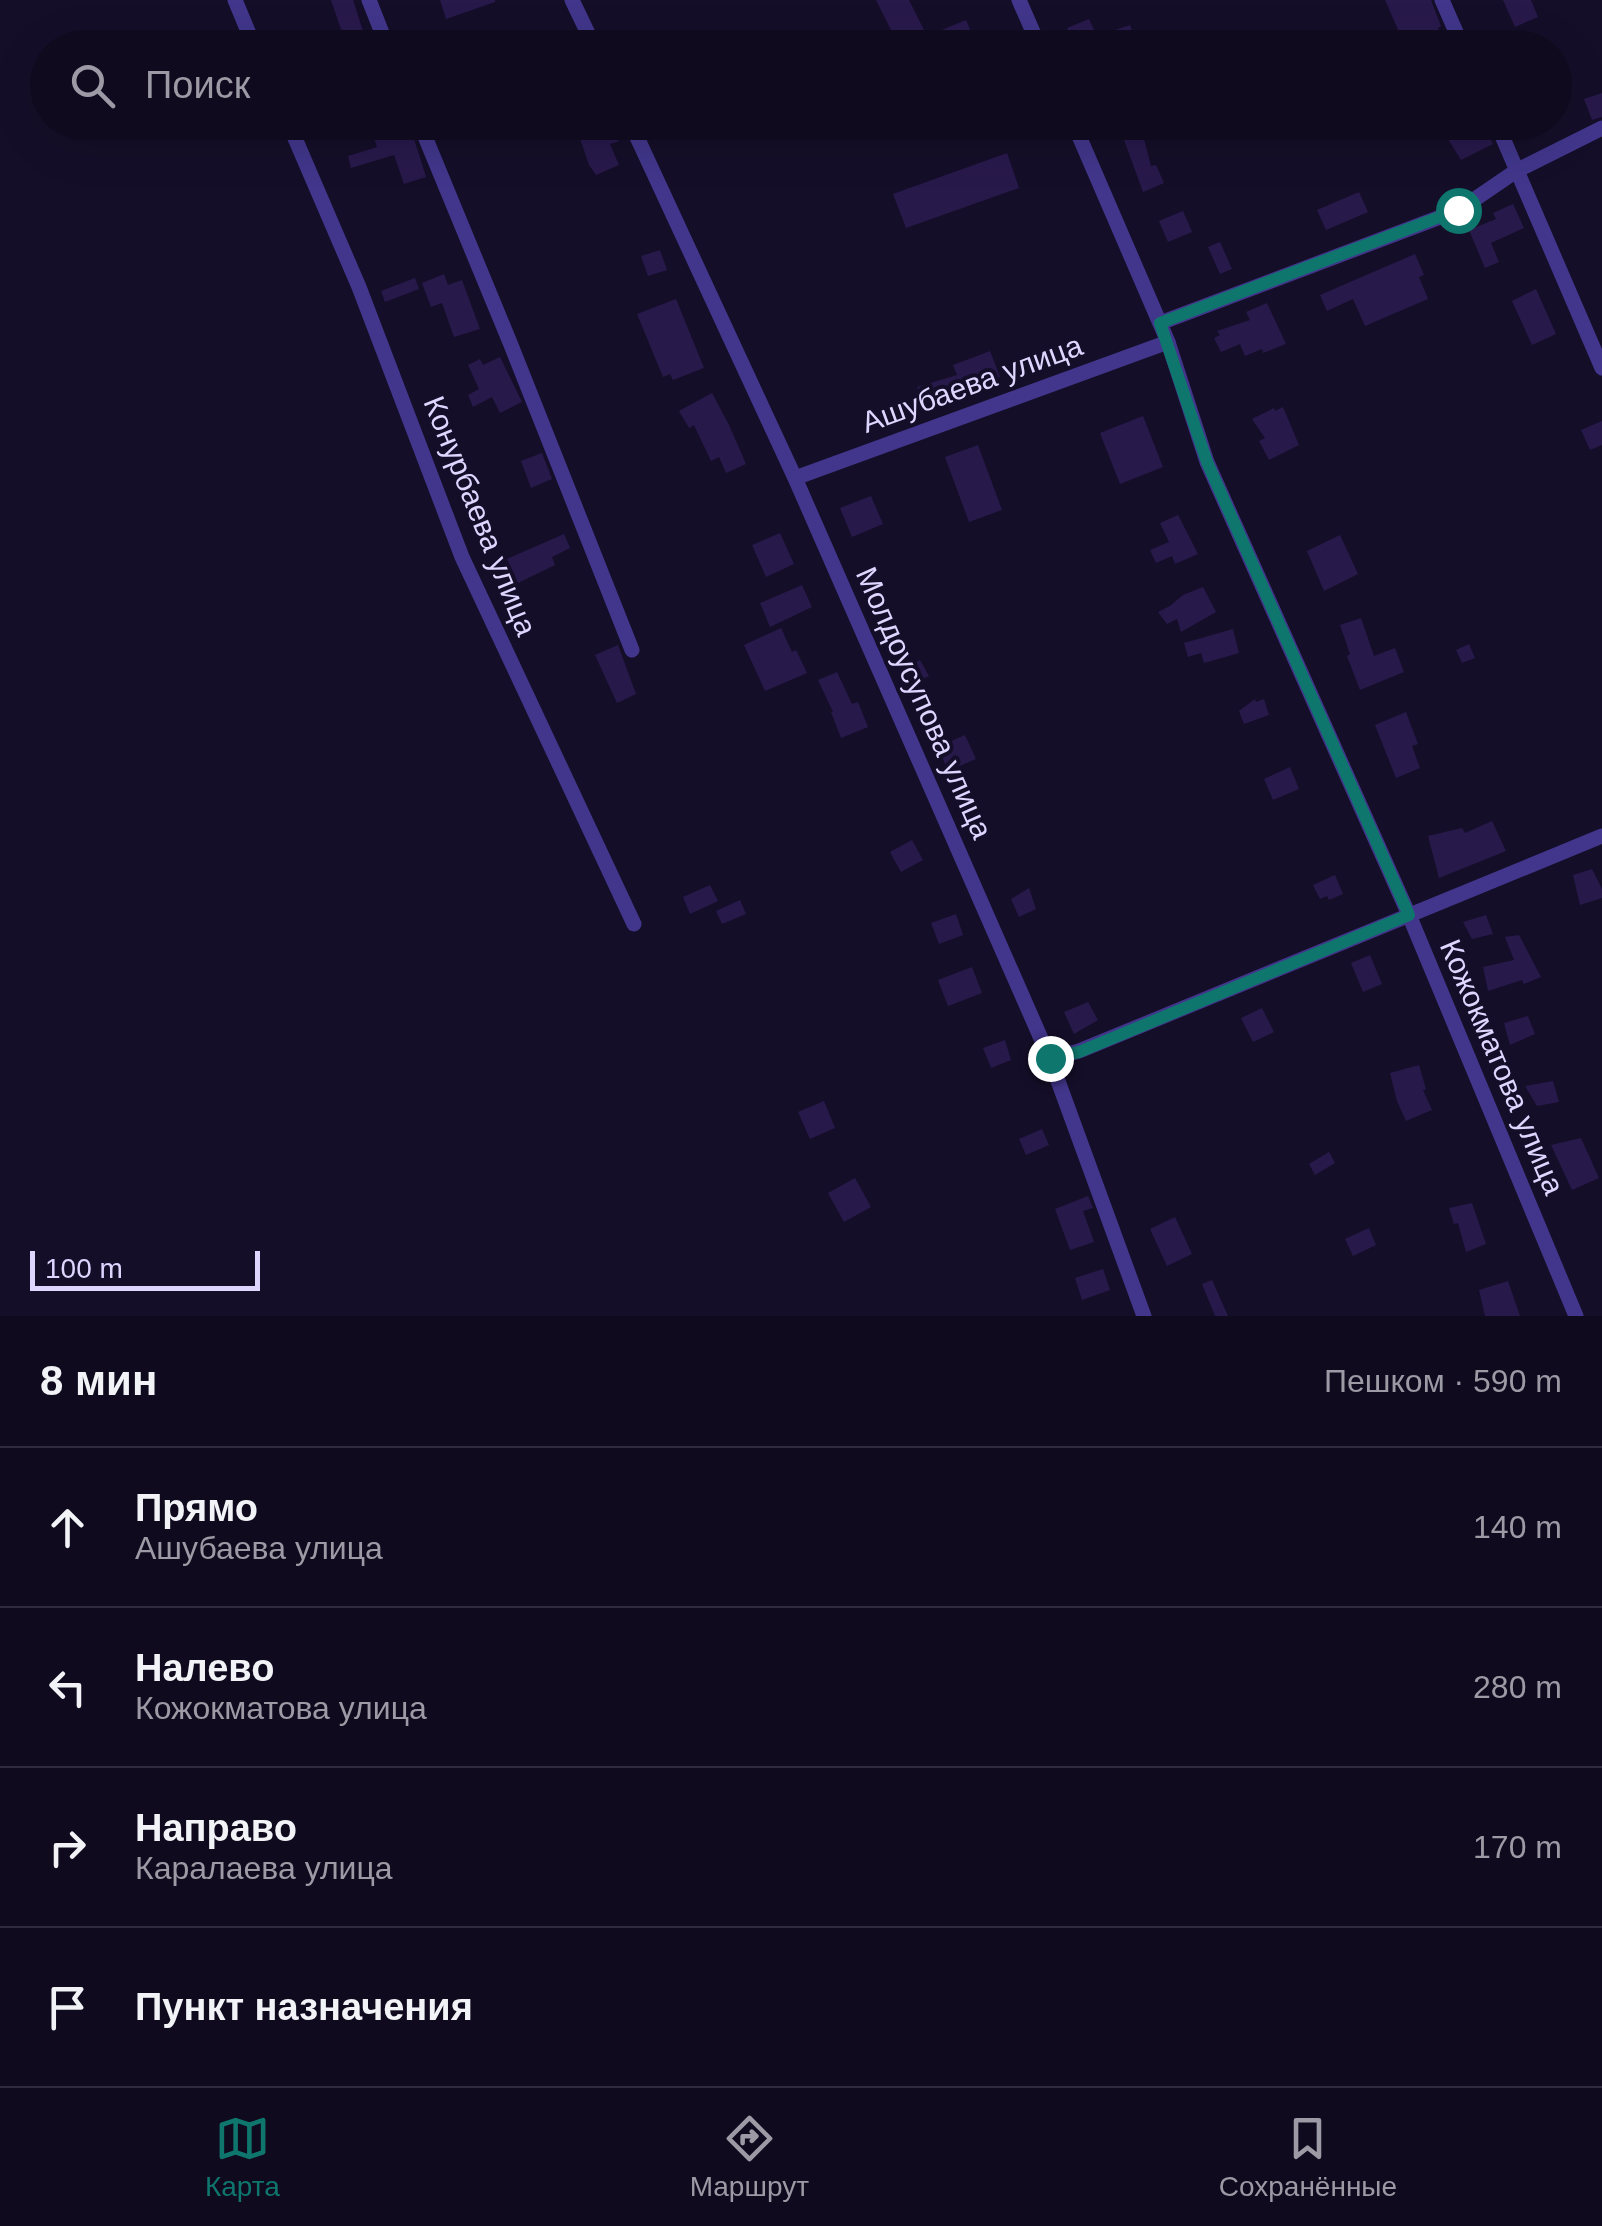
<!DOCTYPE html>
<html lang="ru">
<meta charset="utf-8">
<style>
body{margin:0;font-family:Helvetica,sans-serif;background:#1e182c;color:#f1f3f6}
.scale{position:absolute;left:30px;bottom:25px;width:230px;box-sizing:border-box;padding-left:10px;border:5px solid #ded6ff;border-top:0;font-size:28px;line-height:35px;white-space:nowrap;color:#ded6ff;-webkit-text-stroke:8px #150e29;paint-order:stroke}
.stop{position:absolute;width:30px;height:30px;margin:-22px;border:8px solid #0f766e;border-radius:50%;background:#fff}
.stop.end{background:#0f766e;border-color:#fff;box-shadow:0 2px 10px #0008}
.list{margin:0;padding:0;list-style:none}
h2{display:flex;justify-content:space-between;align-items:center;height:130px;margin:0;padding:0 40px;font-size:42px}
h2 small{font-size:32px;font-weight:400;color:#9c9aa4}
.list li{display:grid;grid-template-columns:65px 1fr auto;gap:30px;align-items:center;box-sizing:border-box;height:160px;padding:0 40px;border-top:2px solid #302b3d}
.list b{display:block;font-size:38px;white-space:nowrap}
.list p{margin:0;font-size:32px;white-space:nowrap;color:#9c9aa4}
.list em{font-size:32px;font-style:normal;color:#9c9aa4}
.icon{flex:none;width:55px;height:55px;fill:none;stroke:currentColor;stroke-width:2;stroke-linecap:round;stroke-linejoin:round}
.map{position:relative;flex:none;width:1602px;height:1316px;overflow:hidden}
.search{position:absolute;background:#100a1f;box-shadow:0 10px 40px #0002;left:30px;right:30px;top:30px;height:110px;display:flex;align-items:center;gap:25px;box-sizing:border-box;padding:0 35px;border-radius:55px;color:#9c9aa4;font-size:38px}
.sheet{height:770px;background:#100a1f}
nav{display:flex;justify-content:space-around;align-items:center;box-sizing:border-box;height:140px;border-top:2px solid #302b3d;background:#100a1f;font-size:28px;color:#9c9aa4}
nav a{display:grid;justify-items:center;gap:5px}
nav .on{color:#0f766e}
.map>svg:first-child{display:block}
.building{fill:#28194b}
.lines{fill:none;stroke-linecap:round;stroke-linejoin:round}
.street{stroke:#41368b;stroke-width:15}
.route{stroke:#0f766e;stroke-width:12}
.labels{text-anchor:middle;stroke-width:8;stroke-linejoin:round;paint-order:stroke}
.street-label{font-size:30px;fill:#ded6ff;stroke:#150e29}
</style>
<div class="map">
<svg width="1602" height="1316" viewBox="0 0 1602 1316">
<rect width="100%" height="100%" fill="#150e29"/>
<g class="building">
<polygon points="331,0 353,0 364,34 345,41"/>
<polygon points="440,0 495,0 495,2 446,19"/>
<polygon points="876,0 909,0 927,36 966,20 973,36 945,48 900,48"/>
<polygon points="1385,0 1431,0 1441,26 1438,28 1446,48 1420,48 1415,35 1403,41"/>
<polygon points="1503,0 1531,0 1538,17 1515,27"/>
<polygon points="1089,19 1097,36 1130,25 1135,38 1110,48 1070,48 1070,45 1074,44 1067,28"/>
<polygon points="552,30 558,48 510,48 510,47"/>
<polygon points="1602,93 1602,117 1592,120 1584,99"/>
<polygon points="369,122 404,122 410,138 413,137 417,148 426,177 404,184 394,155 351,168 348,156 377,147"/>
<polygon points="446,122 486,122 486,125 451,137"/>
<polygon points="561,122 585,122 588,132 567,140"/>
<polygon points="1454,122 1478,122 1482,132 1486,130 1493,144 1461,160 1448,139 1459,132"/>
<polygon points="613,124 619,141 610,144 619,165 596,175 589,165 579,136"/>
<polygon points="1143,135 1151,166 1156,165 1164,183 1143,192 1124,140"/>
<polygon points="1007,153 1019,188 906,228 893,194"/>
<polygon points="1359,192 1368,212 1326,230 1317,210"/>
<polygon points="1513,204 1524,228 1491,243 1499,262 1485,268 1469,230 1496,219 1493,213"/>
<polygon points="1183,211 1192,232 1168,242 1159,221"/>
<polygon points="1220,242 1232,269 1220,274 1208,247"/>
<polygon points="660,250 667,270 648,276 641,256"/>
<polygon points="1415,254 1424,275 1419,277 1428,299 1365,326 1353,299 1327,311 1320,295"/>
<polygon points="444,274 448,285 462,280 480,329 454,337 442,303 431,307 422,283"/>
<polygon points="415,278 419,289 385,302 381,291"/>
<polygon points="1536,289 1556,334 1532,345 1512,301"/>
<polygon points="676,299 704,368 673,380 670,374 663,377 637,314"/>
<polygon points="1267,303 1286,344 1263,353 1262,349 1245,356 1240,344 1221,352 1214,338 1220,335 1217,331 1250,320 1246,312"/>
<polygon points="990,351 1000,377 922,404 917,387 957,375 953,365"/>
<polygon points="500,357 522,402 500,413 492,397 473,407 468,395 479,389 468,365 480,359 483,365"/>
<polygon points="712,393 729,425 746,464 726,473 719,457 711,461 694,425 689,428 679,411"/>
<polygon points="1283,407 1299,445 1269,460 1259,441 1265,438 1252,419 1274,408 1275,411"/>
<polygon points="1143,416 1163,467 1120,484 1100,433"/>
<polygon points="1602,421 1602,445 1590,450 1581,430"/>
<polygon points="978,445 1002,510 969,522 945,457"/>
<polygon points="542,453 552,479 531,488 521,461"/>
<polygon points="871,496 883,524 852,537 840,508"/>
<polygon points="1178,515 1198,554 1175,564 1172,556 1156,563 1150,550 1169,542 1160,523"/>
<polygon points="780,533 794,564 766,577 752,545"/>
<polygon points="564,534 570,548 552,557 555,565 518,583 507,559"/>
<polygon points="1340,535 1358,574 1324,591 1307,551"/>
<polygon points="802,585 812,607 770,627 760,603"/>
<polygon points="1203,587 1216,612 1181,632 1177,619 1167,624 1158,612 1170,606 1183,595"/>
<polygon points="1361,618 1374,656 1395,648 1404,672 1360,690 1347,656 1350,654 1340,625"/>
<polygon points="781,628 792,652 796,650 807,673 765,691 744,645"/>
<polygon points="1233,629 1239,653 1204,663 1201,653 1188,657 1184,643"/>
<polygon points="1469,644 1475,658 1462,663 1456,650"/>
<polygon points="618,645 636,694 617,703 595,655"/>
<polygon points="920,660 929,676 910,685 902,669"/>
<polygon points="837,672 852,704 858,702 868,727 841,738 831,712 833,712 818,680"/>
<polygon points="1255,699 1256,702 1264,699 1269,715 1244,724 1239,711"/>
<polygon points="1406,712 1418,744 1412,746 1420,768 1396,778 1375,725"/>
<polygon points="965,735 976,759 948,771 938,747"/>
<polygon points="1290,767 1299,789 1273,800 1264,779"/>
<polygon points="1492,821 1506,851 1439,878 1428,836 1462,828 1465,833"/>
<polygon points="912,840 923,860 901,872 890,852"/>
<polygon points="1592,869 1602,889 1602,898 1580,905 1573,875"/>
<polygon points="1335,875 1343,894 1329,900 1327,896 1320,899 1313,885"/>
<polygon points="710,885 718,901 690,914 683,897"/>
<polygon points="1029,888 1036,909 1019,917 1011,899"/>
<polygon points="740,900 746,914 722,924 716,911"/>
<polygon points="956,914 963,935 939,944 931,923"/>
<polygon points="1486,915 1493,934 1472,939 1463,922"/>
<polygon points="1519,935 1541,977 1524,984 1522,980 1488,991 1483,967 1514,960 1505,937"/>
<polygon points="1370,955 1382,984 1363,992 1351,963"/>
<polygon points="972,967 982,993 948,1006 938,980"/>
<polygon points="1088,1002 1098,1020 1074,1034 1064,1012"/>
<polygon points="1262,1008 1274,1032 1253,1042 1241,1018"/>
<polygon points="1528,1016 1535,1034 1510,1045 1504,1023"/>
<polygon points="1005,1040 1011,1060 991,1068 983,1048"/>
<polygon points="1419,1065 1426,1089 1423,1090 1432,1110 1406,1121 1397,1101 1390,1073"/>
<polygon points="1553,1081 1559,1102 1537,1106 1525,1086"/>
<polygon points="824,1101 835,1128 810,1139 798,1112"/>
<polygon points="1042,1129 1049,1145 1026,1155 1019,1139"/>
<polygon points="1581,1138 1599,1178 1572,1190 1551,1145"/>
<polygon points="1329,1152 1335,1163 1315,1175 1309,1164"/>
<polygon points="855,1178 871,1207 844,1222 828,1193"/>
<polygon points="1088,1196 1093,1208 1083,1211 1094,1242 1070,1250 1055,1209"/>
<polygon points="1472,1203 1486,1244 1466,1252 1458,1223 1454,1224 1449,1208"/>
<polygon points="1175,1217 1192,1254 1167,1266 1150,1229"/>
<polygon points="1369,1228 1376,1245 1353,1256 1345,1239"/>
<polygon points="1103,1269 1110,1290 1082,1300 1075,1278"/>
<polygon points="1212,1280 1228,1316 1215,1316 1202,1284"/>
<polygon points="1508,1281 1520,1316 1485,1316 1479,1290"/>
</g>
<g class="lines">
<g class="street">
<polyline points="235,0 255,48"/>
<polyline points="369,0 388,48"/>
<polyline points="572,0 595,48"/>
<polyline points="1019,0 1040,48"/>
<polyline points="1442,0 1463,48"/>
<polyline points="288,122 359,287 462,557 634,924"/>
<polyline points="419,122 511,345 632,650"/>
<polyline points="630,122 795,478 1050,1059 1144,1316"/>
<polyline points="1073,122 1168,342 1207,462 1409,915 1576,1316"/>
<polyline points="1496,122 1602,368"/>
<polyline points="1160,323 1459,210 1516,171 1602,128"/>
<polyline points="795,478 1168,342"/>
<polyline points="1050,1059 1079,1051 1602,836"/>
</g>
</g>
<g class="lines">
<polyline class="route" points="1050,1058 1079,1052 1409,915 1207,462 1160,323 1458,210"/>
</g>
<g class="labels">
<g class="street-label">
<text transform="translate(972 384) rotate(-20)" y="10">Ашубаева улица</text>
<text transform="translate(480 516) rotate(68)" y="10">Конурбаева улица</text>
<text transform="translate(924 703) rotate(66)" y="10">Молдоусупова улица</text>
<text transform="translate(1502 1067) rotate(67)" y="10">Кожокматова улица</text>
</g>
</g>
</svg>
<div class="scale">100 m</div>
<div class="stop" style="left:1458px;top:210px"></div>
<div class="stop end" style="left:1050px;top:1058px"></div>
<div class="search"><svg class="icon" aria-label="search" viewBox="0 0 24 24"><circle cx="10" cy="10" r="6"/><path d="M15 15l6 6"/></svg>Поиск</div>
</div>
<section class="sheet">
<h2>8 мин<small>Пешком · 590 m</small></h2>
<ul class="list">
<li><svg class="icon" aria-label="ahead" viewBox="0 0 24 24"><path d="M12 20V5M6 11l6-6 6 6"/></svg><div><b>Прямо</b><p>Ашубаева улица</p></div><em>140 m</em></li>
<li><svg class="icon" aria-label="left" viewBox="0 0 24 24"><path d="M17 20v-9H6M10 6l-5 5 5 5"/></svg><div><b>Налево</b><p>Кожокматова улица</p></div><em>280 m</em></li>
<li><svg class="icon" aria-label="right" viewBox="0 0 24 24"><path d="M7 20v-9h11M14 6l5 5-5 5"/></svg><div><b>Направо</b><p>Каралаева улица</p></div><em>170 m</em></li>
<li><svg class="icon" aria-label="arrive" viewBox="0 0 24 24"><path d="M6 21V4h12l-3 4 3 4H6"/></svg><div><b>Пункт назначения</b></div></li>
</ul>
</section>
<nav>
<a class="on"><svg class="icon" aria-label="map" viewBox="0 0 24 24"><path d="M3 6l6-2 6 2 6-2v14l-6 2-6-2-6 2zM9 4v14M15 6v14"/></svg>Карта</a>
<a><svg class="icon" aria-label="directions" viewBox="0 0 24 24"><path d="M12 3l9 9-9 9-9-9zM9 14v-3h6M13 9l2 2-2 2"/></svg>Маршрут</a>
<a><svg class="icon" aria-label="saved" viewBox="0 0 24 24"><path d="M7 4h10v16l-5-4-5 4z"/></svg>Сохранённые</a>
</nav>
